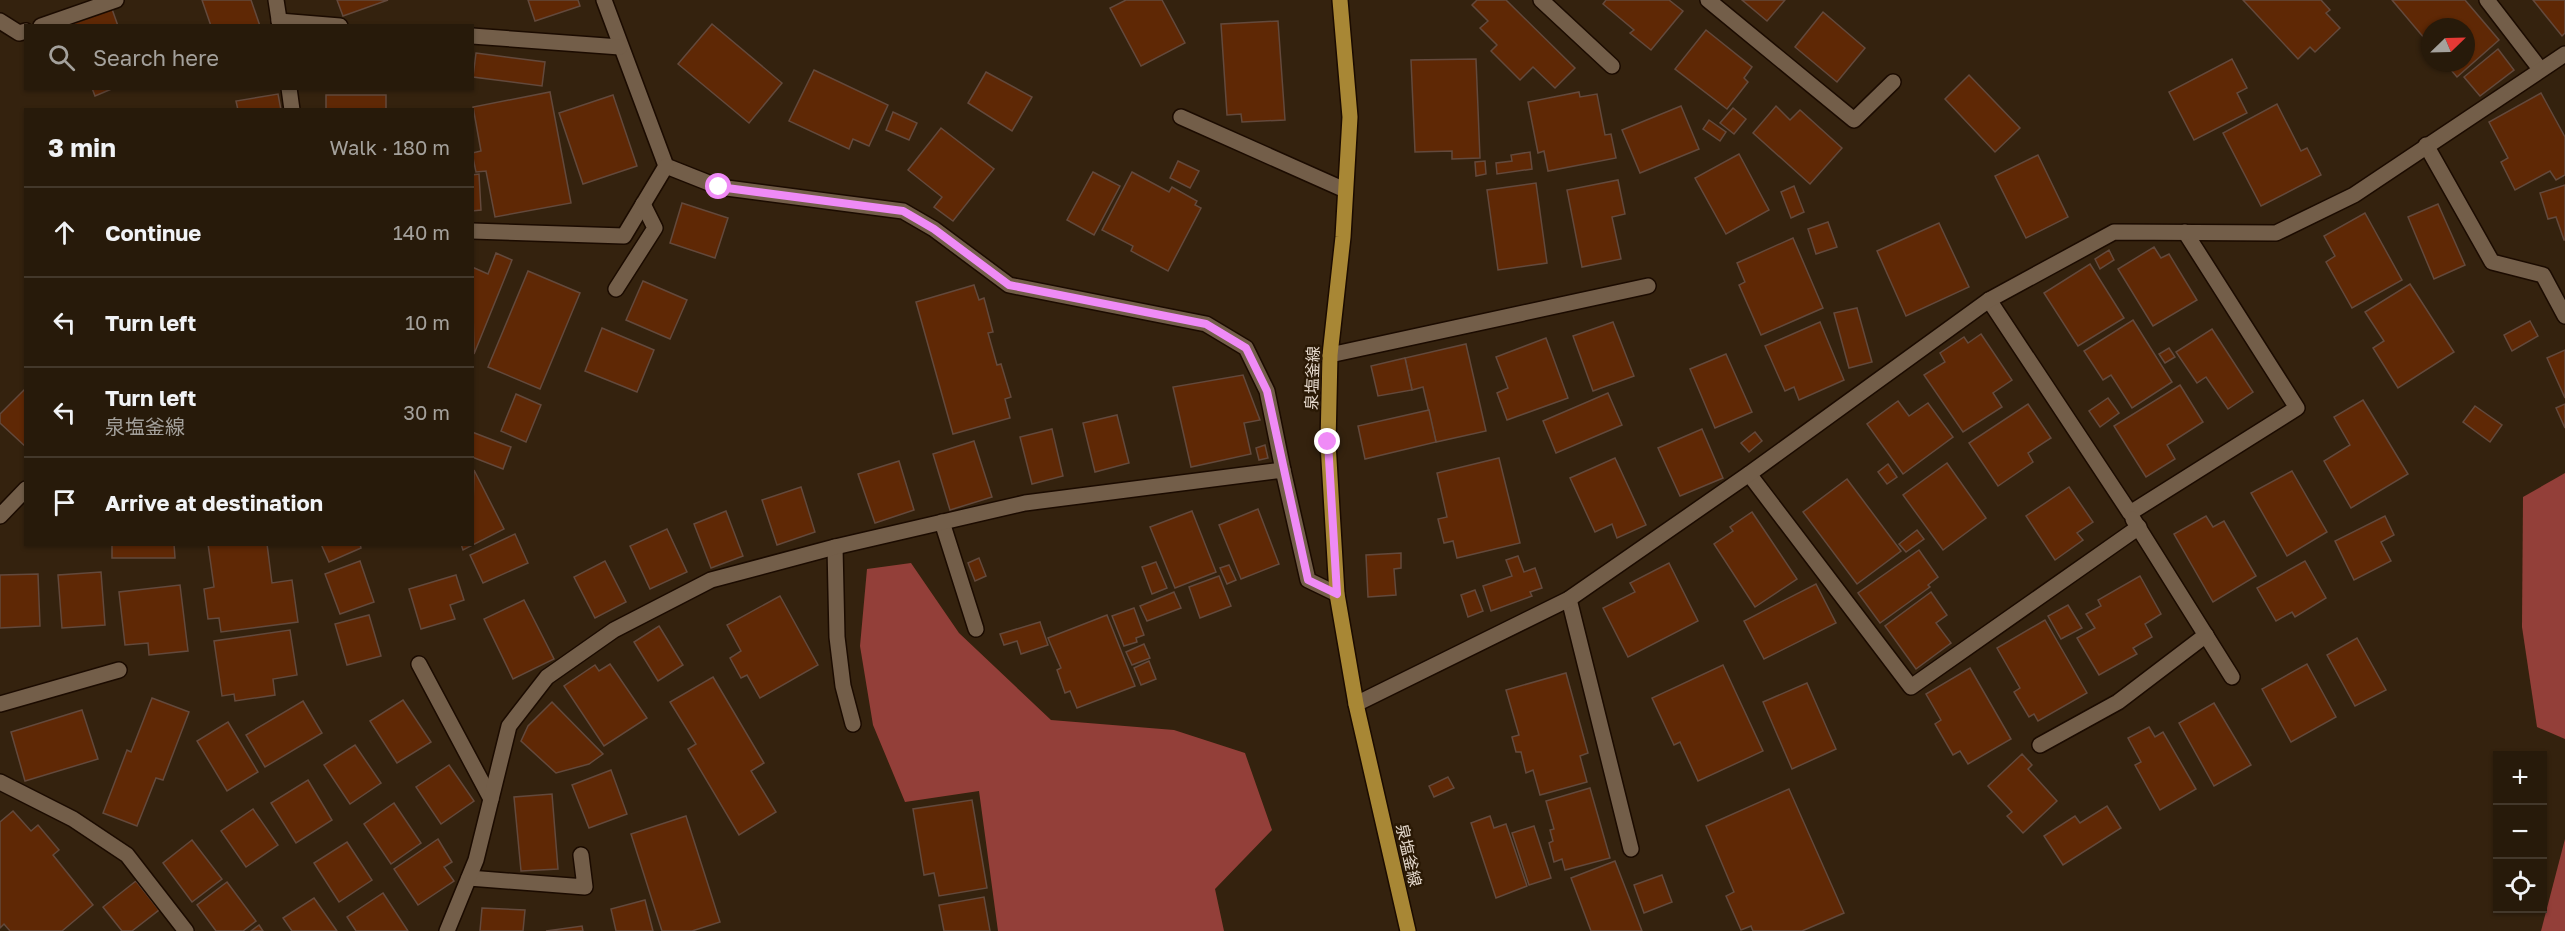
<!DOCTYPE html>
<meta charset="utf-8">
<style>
body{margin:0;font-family:"Golos Text","Noto Sans JP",sans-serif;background:#332718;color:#f1f3f6}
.controls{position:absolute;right:18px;bottom:18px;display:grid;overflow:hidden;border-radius:0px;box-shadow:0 2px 4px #0004}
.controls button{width:54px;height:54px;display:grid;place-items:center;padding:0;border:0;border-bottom:2px solid #43382b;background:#271a0a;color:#f1f3f6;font:30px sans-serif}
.compass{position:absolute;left:2421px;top:18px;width:54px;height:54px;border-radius:50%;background:#271a0a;box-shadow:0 2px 4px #0004;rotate:67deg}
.stop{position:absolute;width:18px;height:18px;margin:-14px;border:4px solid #ef8bf6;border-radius:50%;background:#fff}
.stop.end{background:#ef8bf6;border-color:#fff;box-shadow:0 2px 6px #0008}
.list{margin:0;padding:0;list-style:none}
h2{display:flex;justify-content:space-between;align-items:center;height:78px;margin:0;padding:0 24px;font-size:26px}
h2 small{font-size:20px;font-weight:400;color:#a4a19c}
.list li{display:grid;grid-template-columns:39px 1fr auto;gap:18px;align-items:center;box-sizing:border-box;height:90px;padding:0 24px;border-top:2px solid #43382b}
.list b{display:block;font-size:22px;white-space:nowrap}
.list p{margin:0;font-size:20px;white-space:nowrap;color:#a4a19c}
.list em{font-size:20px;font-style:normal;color:#a4a19c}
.icon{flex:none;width:33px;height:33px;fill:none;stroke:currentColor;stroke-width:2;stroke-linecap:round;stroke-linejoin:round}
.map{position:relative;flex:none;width:2565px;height:931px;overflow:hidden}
.search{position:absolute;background:#271a0a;box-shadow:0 2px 4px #0004;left:24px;top:24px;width:450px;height:66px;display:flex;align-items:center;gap:15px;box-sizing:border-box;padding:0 21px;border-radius:0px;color:#a4a19c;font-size:22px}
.panel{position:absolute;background:#271a0a;box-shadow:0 2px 4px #0004;left:24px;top:108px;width:450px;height:438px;border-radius:0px}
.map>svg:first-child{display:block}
.forest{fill:#933f39}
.building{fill:#5f2805;stroke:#63493c;stroke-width:1.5}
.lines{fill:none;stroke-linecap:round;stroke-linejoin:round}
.street-casing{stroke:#1b0b00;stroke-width:18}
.primary-casing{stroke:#1b0b00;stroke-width:18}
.street{stroke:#735e49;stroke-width:15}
.primary{stroke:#a88735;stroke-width:15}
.route{stroke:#ef8bf6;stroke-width:8}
.labels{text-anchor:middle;stroke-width:5;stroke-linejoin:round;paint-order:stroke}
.street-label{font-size:16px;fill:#e5d9cd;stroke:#2a1905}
</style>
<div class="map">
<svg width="2565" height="931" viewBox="0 0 2565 931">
<rect width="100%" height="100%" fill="#34220e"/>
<g class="forest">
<polygon points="2565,473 2565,739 2537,727 2522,627 2523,497"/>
<polygon points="911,563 959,633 1051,720 1174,730 1245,753 1272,830 1215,889 1224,931 998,931 979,791 905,802 873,725 860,646 867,569"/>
<polygon points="2565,839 2565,931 2541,931"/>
</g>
<g class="building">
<polygon points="202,0 251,0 260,26 211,26"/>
<polygon points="337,0 388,0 343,16"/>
<polygon points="528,0 578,0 580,6 535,21"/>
<polygon points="1126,0 1162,0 1185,43 1141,66 1110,8"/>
<polygon points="1477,0 1506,0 1575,68 1555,88 1533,67 1520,80 1491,51 1497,45 1480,28 1488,21 1472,5"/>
<polygon points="1606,0 1669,0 1683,11 1651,50 1630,33 1634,30 1603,4"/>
<polygon points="1742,0 1785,0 1767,21"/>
<polygon points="2243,0 2321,0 2330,10 2326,13 2340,28 2315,52 2310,47 2298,59"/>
<polygon points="2392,0 2465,0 2499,40 2457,77 2445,63 2466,63 2466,27 2430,27 2430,45"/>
<polygon points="2533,0 2565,0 2565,33 2562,36"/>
<polygon points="112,9 118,26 66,26"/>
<polygon points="1823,12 1865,48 1837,82 1795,47"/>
<polygon points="1278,21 1285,120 1242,122 1241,114 1227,115 1221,24"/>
<polygon points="712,24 782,83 749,123 678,64"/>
<polygon points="1706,30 1752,67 1744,78 1748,82 1727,109 1675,69"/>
<polygon points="2498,49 2514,70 2480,96 2464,77"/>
<polygon points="476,53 545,62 542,86 473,77"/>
<polygon points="1476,59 1480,158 1452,159 1452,151 1415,152 1411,60"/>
<polygon points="2232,59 2247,88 2237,93 2247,113 2194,140 2169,92"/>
<polygon points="814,70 888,105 869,146 853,139 849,149 789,121"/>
<polygon points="986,72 1032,97 1012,131 968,103"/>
<polygon points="1969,75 2020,128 1995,152 1945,99"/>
<polygon points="92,88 114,88 95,96"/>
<polygon points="550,92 571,203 495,217 486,171 476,172 472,153 481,151 473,107"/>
<polygon points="1579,92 1580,97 1597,94 1605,135 1611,134 1616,158 1548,171 1544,151 1538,153 1528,102"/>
<polygon points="2541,93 2565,137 2565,175 2556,180 2550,171 2515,190 2501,162 2508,158 2489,122"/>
<polygon points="278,94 281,110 238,110 236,101"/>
<rect x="326" y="95" width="60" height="15"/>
<polygon points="613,95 637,166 583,184 559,113"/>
<polygon points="2277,104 2301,151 2307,148 2321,175 2261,206 2223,133"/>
<polygon points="1681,106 1699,149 1640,173 1622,130"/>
<polygon points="1776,106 1790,120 1800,110 1842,148 1810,184 1753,133"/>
<polygon points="1733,108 1746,119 1734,134 1720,123"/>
<polygon points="893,112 917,123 909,140 886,130"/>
<polygon points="1709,120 1726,132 1720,141 1703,129"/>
<polygon points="941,128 994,169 953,221 934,207 942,197 908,170"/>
<polygon points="1530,152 1532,169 1497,174 1496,163 1512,161 1511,155"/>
<polygon points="1739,154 1769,210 1726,234 1695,178"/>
<polygon points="2038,155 2068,217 2026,238 1995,176"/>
<polygon points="1178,161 1199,171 1190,188 1170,178"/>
<polygon points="1485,161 1486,174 1476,176 1475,162"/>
<polygon points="1093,172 1120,186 1094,235 1067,220"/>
<polygon points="1132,172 1169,192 1172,187 1197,201 1195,205 1201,208 1168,271 1131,251 1133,246 1102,230"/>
<polygon points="479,174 481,210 472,211 472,175"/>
<polygon points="1618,180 1625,214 1612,217 1621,259 1582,267 1567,190"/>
<polygon points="1536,183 1547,263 1498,270 1487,190"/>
<polygon points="2565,185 2565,240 2564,240 2556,217 2548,219 2540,193"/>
<polygon points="1794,186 1804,212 1791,218 1781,192"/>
<polygon points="682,203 728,218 715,258 670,243"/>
<polygon points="2438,204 2465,265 2434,279 2408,217"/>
<polygon points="2365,213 2402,280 2352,308 2326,262 2335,256 2324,236"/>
<polygon points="1828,222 1837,247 1816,254 1808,229"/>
<polygon points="1939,223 1969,287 1906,316 1877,251"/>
<polygon points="1793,238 1823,308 1761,335 1739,285 1745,282 1737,263"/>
<polygon points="2154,247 2161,258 2169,254 2197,300 2153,326 2118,269"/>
<polygon points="2109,250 2114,260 2100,269 2095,259"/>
<polygon points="496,253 512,260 474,354 472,267 488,274"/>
<polygon points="2090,264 2124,318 2078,346 2044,293"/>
<polygon points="528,271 580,293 540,389 488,367"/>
<polygon points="643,281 687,300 670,339 626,320"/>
<polygon points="2410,284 2454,352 2398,388 2373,348 2384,341 2365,312"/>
<polygon points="974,285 979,300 984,298 993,332 988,333 997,365 1001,364 1011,397 1005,399 1010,418 953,434 916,302"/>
<polygon points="1857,308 1872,362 1849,368 1834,313"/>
<polygon points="2133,320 2172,382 2132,408 2111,375 2103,380 2084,351"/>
<polygon points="2530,321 2538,336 2512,351 2504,335"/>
<polygon points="1613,322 1634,376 1593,391 1573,336"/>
<polygon points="1820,322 1844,380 1799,400 1794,387 1785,391 1765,346"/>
<polygon points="602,328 654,350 637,392 585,371"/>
<polygon points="2212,329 2253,392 2228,409 2206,377 2197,383 2176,352"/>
<polygon points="1981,334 2012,380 1993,393 2002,407 1963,432 1924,375 1945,362 1940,353 1964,337 1968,343"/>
<polygon points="1546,338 1568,398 1507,420 1497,393 1508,388 1496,357"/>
<polygon points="1466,344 1486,431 1436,442 1423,387 1412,390 1405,358"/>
<polygon points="2169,348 2175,357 2165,363 2159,354"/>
<polygon points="2565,350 2565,398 2547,358"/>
<polygon points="1726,354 1752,412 1715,428 1690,369"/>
<polygon points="1405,358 1412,390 1378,396 1371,366"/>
<polygon points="1243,375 1260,420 1244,423 1251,454 1191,467 1173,387"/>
<polygon points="2180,385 2203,422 2167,445 2175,459 2146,477 2114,426"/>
<polygon points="26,388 26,447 0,423 0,414"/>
<polygon points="1608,393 1622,425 1556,453 1543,421"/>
<polygon points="516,394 541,405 526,442 501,431"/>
<polygon points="2108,398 2119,413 2100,427 2089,411"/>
<polygon points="2363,400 2408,474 2351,508 2324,461 2350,445 2334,417"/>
<polygon points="1898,401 1909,416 1928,403 1953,437 1903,474 1867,424"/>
<polygon points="2028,404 2051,438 2028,453 2033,462 1998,486 1969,443"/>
<polygon points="2565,404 2565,428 2556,408"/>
<polygon points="2475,406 2502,425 2490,442 2463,422"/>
<polygon points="1429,410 1436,442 1365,459 1358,426"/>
<polygon points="1117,415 1129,463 1095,472 1083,423"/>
<polygon points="1052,429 1063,476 1032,484 1020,437"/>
<polygon points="1702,429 1723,478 1680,496 1658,448"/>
<polygon points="472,432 511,447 503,469 472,457"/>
<polygon points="1755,432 1762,441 1749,452 1741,443"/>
<polygon points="974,441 992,497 950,510 933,454"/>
<polygon points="1265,445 1268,458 1259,460 1256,448"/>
<polygon points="1499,458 1520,543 1457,558 1453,541 1444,543 1438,519 1447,517 1437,473"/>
<polygon points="1615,458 1646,525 1617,538 1612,524 1595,532 1570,478"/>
<polygon points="899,461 914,510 875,523 858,474"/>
<polygon points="1947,463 1986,518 1943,550 1903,495"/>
<polygon points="1888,464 1897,477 1887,484 1878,472"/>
<polygon points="474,470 504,529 463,550 461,544 472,544"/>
<polygon points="2292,471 2327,532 2287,556 2251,493"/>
<polygon points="1847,479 1901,551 1857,584 1803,512"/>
<polygon points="801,487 815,532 777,545 762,500"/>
<polygon points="2069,487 2093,522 2077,533 2083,540 2055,560 2026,516"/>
<polygon points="1258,509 1279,564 1241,579 1219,525"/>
<polygon points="726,511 743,556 711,568 694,524"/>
<polygon points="1192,511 1216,572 1175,588 1150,527"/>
<polygon points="1752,512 1797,579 1755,607 1714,544 1733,531 1730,527"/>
<polygon points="2206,516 2213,527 2224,521 2256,576 2213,602 2174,534"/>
<polygon points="2385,516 2394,535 2381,542 2391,561 2354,580 2335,541"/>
<polygon points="667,529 687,572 650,589 630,546"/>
<polygon points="1917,530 1924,539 1906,552 1899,544"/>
<polygon points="515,534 528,563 483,583 470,555"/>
<polygon points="112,544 174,544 175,558 112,558"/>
<polygon points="208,544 267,544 272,583 292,580 298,622 221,632 219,618 208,619 204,589 214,587"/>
<polygon points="321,544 360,544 361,548 329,562"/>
<polygon points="1919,550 1938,577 1928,585 1930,587 1880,623 1858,593"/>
<polygon points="1401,553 1401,568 1394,569 1396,595 1368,597 1366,555"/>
<polygon points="1518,556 1524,572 1535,568 1542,588 1530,592 1532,596 1491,611 1483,586 1512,576 1506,560"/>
<polygon points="979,558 986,576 975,581 968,563"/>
<polygon points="360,561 374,602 340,614 325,574"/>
<polygon points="605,561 626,602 595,618 574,577"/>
<polygon points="2305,561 2326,598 2295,617 2292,612 2276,621 2257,588"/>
<polygon points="1156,562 1167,588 1152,594 1142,567"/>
<polygon points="1669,563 1698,621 1628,657 1603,608 1635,592 1630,583"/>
<polygon points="1229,565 1236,580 1227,584 1220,568"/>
<polygon points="101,572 105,625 62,628 58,575"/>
<polygon points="38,574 40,626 0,628 0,575"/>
<polygon points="456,575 464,600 450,605 455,619 421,629 409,589"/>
<polygon points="1219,576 1231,606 1200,618 1189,587"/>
<polygon points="2140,576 2161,614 2145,624 2152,637 2133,648 2137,654 2099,675 2077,638 2095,628 2086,614 2101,606 2098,600"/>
<polygon points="1816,584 1836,623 1764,659 1744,621"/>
<polygon points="180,585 188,651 149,655 148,643 125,645 119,592"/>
<polygon points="1475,590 1483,611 1468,617 1461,595"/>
<polygon points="1174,592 1181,608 1147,621 1140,606"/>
<polygon points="1931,592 1947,615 1936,623 1951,643 1916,669 1885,626"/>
<polygon points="780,596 818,665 760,698 747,675 741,678 730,658 741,651 727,625"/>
<polygon points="524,600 554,659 513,679 484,619"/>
<polygon points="2068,605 2082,628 2061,639 2048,616"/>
<polygon points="1134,608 1144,635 1136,638 1137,642 1124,646 1112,616"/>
<polygon points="369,615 381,656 347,665 335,624"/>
<polygon points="1107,615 1135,686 1077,708 1070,691 1065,693 1057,670 1061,668 1048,638"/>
<polygon points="2045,620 2087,693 2038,721 2034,714 2029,717 2014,692 2020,688 1997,648"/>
<polygon points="1040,622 1048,645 1021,654 1017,641 1004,645 1000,634"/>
<polygon points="659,626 683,665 658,681 634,642"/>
<polygon points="290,630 297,675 273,679 275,695 235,701 234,694 222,696 214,641"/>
<polygon points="2357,638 2386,690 2355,706 2327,655"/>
<polygon points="1144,644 1150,658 1132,665 1126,652"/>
<polygon points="1149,661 1156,679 1141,685 1134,668"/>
<polygon points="610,664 647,718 604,746 564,686 595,665 599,671"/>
<polygon points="2307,664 2336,717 2291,742 2262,689"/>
<polygon points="1723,665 1763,751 1698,781 1680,742 1674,745 1652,698"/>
<polygon points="1970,668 2011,739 1968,764 1960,751 1953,755 1935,724 1941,720 1926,694"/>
<polygon points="1566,673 1588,753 1580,756 1587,782 1540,795 1533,770 1526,773 1521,752 1516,752 1512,737 1519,735 1506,690"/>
<polygon points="713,677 764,763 751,771 776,812 739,835 688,749 696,744 670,702"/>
<polygon points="1807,683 1836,749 1792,769 1763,702"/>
<polygon points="152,698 189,712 163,780 156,778 137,826 103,813 127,750 131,752"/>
<polygon points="403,700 431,742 397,763 370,721"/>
<polygon points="303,701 322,733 265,767 246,735"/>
<polygon points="552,702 603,754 589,764 556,773 521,741 528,726"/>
<polygon points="2214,703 2251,765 2214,786 2179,723"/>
<polygon points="82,710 98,759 25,781 11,732"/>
<polygon points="228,722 258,772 227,791 197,741"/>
<polygon points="2149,727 2155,737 2163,732 2196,789 2160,810 2135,765 2141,762 2128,738"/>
<polygon points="355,745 381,783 350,804 324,765"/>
<polygon points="2022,754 2032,765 2028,769 2057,801 2023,833 2007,816 2012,812 1988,786"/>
<polygon points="449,765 474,801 441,824 416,787"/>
<polygon points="611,770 627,814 589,828 572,785"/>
<polygon points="1448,777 1454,788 1434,797 1429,786"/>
<polygon points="308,780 332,820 296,843 271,803"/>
<polygon points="1590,788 1610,858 1565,870 1562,859 1554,862 1549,843 1553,841 1550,830 1554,829 1546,801"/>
<polygon points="1789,789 1844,913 1802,931 1753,931 1751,926 1741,930 1726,896 1734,892 1706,826"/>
<polygon points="552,794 558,869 521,871 514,797"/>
<polygon points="972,800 987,888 939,896 934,873 924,875 913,809"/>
<polygon points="394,803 421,843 391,864 364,824"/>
<polygon points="2107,806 2121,828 2063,865 2044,836 2075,816 2080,823"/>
<polygon points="253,809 278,845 246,867 221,831"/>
<polygon points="13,811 31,831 38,825 59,850 53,855 93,905 62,931 10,931 4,924 0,928 0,822"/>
<polygon points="686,816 720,922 692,931 662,931 631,834"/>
<polygon points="1490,816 1494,828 1506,824 1527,886 1496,898 1471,823"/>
<polygon points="1534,826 1551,878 1529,885 1512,833"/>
<polygon points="438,839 452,862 444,867 454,881 418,905 394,869"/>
<polygon points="192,840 222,879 192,902 163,863"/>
<polygon points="347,842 372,880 339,902 314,863"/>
<polygon points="1615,861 1642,931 1591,931 1571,878"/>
<polygon points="1662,875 1672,902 1644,913 1634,885"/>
<polygon points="136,881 159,910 132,931 122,931 103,907"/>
<polygon points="227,882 256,921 243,931 216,931 197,905"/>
<polygon points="383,893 408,931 356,931 347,917"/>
<polygon points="984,897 990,931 944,931 939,905"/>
<polygon points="314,898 337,931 292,931 283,918"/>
<polygon points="645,900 653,931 616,931 611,909"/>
<polygon points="482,908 525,910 523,931 480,931"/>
<polygon points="259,925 263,931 251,931"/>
<polygon points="582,926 583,931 546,931"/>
</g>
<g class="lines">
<g class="street-casing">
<g id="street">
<polyline points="276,0 280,26"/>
<polyline points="604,0 666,166 719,187 903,211 934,229 1009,285 1206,324 1246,348 1267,391 1283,470"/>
<polyline points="1541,0 1612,66"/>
<polyline points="1708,0 1854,120 1893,82"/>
<polyline points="2487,0 2540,69"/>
<polyline points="0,21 19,33 26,31"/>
<polyline points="279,21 340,26"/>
<polyline points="41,26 116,0"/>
<polyline points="472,36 620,47"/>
<polyline points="289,88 292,110"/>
<polyline points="1181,117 1345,190"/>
<polyline points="2426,145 2492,262 2543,275 2565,316"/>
<polyline points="472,231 624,236 666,166"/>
<polyline points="616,289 655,228 643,204"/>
<polyline points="1989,300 2130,513 2297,408 2185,232"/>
<polyline points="1330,355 1648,286"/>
<polyline points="1749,474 1911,687 2139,527"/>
<polyline points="0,516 26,489"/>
<polyline points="2133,519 2232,677"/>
<polyline points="942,522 976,629"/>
<polyline points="835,547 837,637 843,686 853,724"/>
<polyline points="1569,599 1631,849"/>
<polyline points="419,664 491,799"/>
<polyline points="0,704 119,670"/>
<polyline points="1356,704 1569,599 1749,474 1989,300 2114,232 2276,233 2354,195 2565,54"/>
<polyline points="2040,745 2118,702 2206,635"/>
<polyline points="0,782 73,819 127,855 186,931"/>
<polyline points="469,878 585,887 581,855"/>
<polyline points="447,931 476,860 509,726 547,677 614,630 711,580 835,547 1025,503 1283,470 1308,580 1337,594"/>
</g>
</g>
<g class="primary-casing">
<polyline id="primary" points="1340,0 1350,117 1343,237 1330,355 1328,443 1337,594 1356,704 1408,931"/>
</g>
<use href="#street" class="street"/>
<use href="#primary" class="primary"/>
</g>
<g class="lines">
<polyline class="route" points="719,187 903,211 934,229 1009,285 1206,324 1246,348 1267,391 1308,580 1337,594 1328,442"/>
</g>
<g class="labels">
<g class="street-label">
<text transform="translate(1312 378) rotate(-88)" y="6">泉塩釜線</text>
<text transform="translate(1409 855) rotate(77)" y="6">泉塩釜線</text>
</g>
</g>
</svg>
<div class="controls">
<button>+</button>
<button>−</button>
<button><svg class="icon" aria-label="locate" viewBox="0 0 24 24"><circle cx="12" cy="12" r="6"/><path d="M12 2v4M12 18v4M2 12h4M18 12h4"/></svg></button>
</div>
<svg class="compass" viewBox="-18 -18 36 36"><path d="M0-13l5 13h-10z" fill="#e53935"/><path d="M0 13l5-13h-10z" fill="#a4a19c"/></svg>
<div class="stop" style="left:719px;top:187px"></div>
<div class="stop end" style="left:1328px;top:442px"></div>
<div class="search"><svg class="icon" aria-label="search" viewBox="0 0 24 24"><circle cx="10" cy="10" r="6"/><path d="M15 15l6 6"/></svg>Search here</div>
<section class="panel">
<h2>3 min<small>Walk · 180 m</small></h2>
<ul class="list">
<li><svg class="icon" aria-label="ahead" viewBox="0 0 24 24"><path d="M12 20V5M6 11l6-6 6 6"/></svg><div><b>Continue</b></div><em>140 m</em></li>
<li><svg class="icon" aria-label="left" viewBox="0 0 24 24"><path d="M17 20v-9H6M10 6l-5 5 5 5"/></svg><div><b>Turn left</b></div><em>10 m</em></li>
<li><svg class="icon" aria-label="left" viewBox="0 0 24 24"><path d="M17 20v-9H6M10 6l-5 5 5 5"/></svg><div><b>Turn left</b><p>泉塩釜線</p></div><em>30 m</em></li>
<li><svg class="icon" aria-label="arrive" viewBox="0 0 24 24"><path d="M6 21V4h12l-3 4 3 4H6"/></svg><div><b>Arrive at destination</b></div></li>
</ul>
</section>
</div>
